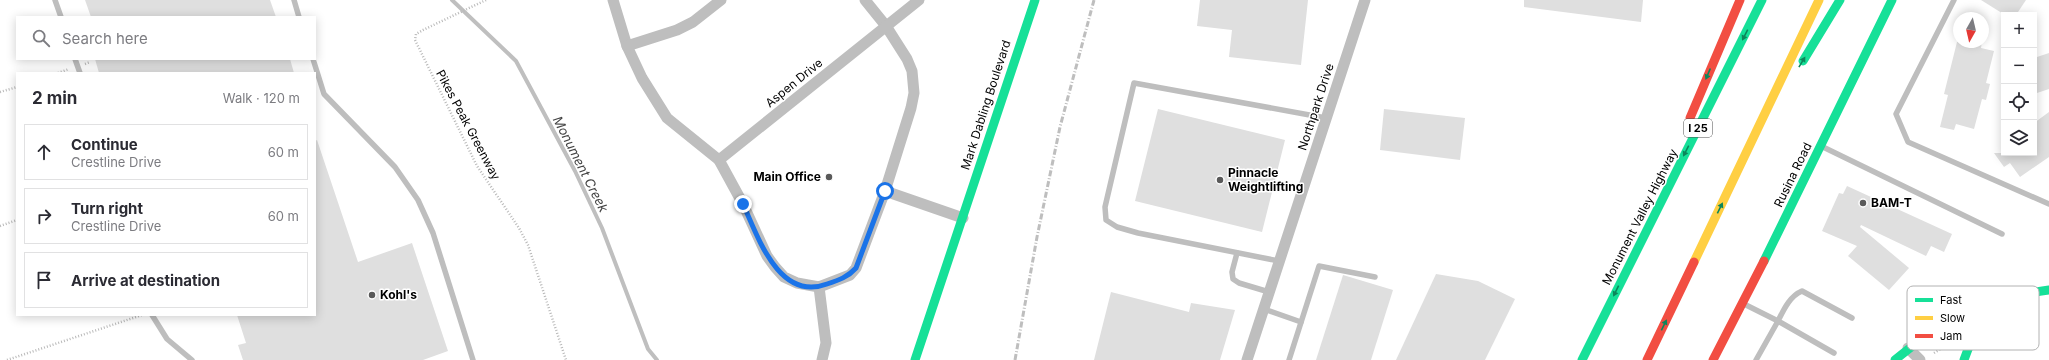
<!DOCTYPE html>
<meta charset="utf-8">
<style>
body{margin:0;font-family:Inter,sans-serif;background:#f7f7f7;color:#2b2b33}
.controls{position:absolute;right:12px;top:12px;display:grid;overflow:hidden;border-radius:0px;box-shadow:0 2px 10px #0003}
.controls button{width:36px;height:36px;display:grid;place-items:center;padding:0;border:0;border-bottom:1px solid #e1e1e2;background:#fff;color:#2b2b33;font:20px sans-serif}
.compass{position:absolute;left:1953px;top:12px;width:36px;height:36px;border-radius:50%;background:#fff;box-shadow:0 2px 10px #0003;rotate:188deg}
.stop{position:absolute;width:12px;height:12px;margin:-9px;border:3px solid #1a73e8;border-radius:50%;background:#fff}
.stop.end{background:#1a73e8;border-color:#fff;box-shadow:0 1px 4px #0008}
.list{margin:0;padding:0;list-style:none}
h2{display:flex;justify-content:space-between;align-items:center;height:52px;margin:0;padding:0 16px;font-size:17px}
h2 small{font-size:13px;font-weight:400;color:#7c7c81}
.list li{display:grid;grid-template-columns:26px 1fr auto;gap:12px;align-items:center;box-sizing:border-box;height:56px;margin:0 8px 8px;padding:0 8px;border:1px solid #e1e1e2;border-radius:0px}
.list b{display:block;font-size:15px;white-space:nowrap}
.list p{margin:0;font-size:13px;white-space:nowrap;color:#7c7c81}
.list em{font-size:13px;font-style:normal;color:#7c7c81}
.icon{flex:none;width:22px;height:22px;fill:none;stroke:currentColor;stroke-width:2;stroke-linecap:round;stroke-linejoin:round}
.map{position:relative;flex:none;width:2049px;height:360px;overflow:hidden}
.search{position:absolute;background:#fff;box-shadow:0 2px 10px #0003;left:16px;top:16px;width:300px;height:44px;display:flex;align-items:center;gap:10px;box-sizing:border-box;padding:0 14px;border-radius:0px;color:#7c7c81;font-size:15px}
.panel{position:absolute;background:#fff;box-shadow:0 2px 10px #0003;left:16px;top:72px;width:300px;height:244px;border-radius:0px}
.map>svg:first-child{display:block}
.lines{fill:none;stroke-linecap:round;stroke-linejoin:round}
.stream{stroke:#bfbfbf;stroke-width:4}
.building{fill:#dfdfdf}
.path{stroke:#b9b9b9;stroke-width:2.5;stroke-dasharray:1 2;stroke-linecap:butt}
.lane{stroke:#bebebe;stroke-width:5.5}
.street{stroke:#bebebe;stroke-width:11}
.fast{stroke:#16e098;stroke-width:9}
.slow{stroke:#ffcf43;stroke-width:9}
.jam{stroke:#f24e42;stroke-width:9}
.rail{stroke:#bebebe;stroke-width:3;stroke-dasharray:6 2 1 2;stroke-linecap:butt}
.oneway{fill:#0d865b}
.route{stroke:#1a73e8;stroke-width:5}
.poi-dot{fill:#595959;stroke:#fff;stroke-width:1.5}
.labels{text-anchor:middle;stroke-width:3;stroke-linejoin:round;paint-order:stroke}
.shield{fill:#fff;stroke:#4c4c4c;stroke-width:1}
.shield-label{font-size:11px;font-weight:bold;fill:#000}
.street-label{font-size:12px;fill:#000;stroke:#fff}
.poi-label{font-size:12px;font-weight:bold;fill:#000;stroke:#fff;text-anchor:start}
.water-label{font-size:13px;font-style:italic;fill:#444;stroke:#fff}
.key{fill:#fff;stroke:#b2b2b2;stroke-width:1}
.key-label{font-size:11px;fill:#000}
</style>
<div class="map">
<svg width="2049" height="360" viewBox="0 0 2049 360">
<rect width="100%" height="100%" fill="#fff"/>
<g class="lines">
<polyline class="stream" points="452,0 516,61 575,171 602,228 648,349 657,360"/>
</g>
<g class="building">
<polygon points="85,0 270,0 276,17 91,17"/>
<polygon points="1200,0 1308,0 1301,65 1229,57 1232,30 1197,26"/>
<polygon points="1524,0 1643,0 1641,22 1524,7"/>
<polygon points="1981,0 2026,0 2016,15 2005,15"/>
<polygon points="1957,42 1982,42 1981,48 1994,51 1986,83 1990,84 1986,100 1982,99 1974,129 1956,124 1954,130 1940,127 1948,95 1944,94"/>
<polygon points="2049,53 2049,89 2034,94 2034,58"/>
<polygon points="95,59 290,59 294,73 99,73"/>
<polygon points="1158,109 1285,140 1262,232 1135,201"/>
<polygon points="1384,109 1465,118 1460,160 1380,150"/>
<polygon points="2049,112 2049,157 2020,177 2010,163 2004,167 1994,153 2034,153 2034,123"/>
<polygon points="317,140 358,262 412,243 448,351 423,360 243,360 238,345 246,343 237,315 315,315 315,141"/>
<polygon points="1847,186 1952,234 1944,252 1931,246 1926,256 1861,225 1860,227 1909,268 1889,290 1848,256 1857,246 1822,231 1839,193 1843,194"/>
<polygon points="1436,274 1478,281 1515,299 1485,360 1396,360"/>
<polygon points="1343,275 1393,290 1371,360 1316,360"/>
<polygon points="1111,292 1189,312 1191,303 1235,310 1220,360 1094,360"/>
</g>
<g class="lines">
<g class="path">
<polyline points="486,0 423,30 416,34 415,40 477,166 519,228 528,245 566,360"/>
<polyline points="85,64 90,62"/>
<polyline points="58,73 69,69"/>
<polyline points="0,92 17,87"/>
<polyline points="0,226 17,220"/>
<polyline points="1934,353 1954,341"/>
<polyline points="7,360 142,315"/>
</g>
<g class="lane">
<polyline points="55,0 61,17"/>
<polyline points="294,0 299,17"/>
<polyline points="1954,0 1896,114 1908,142 2049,204"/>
<polyline points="75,59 80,73"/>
<polyline points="313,59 324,94 395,167 418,200 433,233 473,360"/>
<polyline points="1823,147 2002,234"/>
<polyline points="1237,253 1232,272 1233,279 1239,283 1269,292"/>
<polyline points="1279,261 1138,233 1117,227 1106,220 1105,207 1134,83 1326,118"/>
<polyline points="1744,304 1778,321 1756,360"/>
<polyline points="1264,309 1301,322"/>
<polyline points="152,315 167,339 192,360"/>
<path d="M1834,353L1778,321C1784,309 1790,296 1802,291L1852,318"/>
<polyline points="1289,360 1319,266 1375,277"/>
</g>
<g class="street">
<polyline points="613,0 627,46 642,78 667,118 719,160 743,204 767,256 775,267 784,277 797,283 819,287 850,275 856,268 885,191 911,108 914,93 912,71 907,59 886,26 865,0"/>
<polyline points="627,46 677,30 693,22 721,0"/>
<polyline points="719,160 919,0"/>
<polyline points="885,191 963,218"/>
<polyline points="819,287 826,343 822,360"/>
<polyline points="1908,348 1920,360"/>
<polyline points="1247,360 1365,0"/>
</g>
<g class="fast">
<polyline points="1803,61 1840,0"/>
<polyline points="1764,261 1892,0"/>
<polyline points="915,360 1035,0"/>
<polyline points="1582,360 1762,0"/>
<path d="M1895,360C1943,319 1986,299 2049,290"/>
<path d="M1964,360C1973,332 1987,316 2013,301"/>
</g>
<polyline class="slow" points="1694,262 1819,0"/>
<g class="jam">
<polyline points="1690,118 1740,0"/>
<polyline points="1647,360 1694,262"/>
<polyline points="1713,360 1764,261"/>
</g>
<polyline class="rail" points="1015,360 1037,237 1060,127 1094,0"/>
</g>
<defs><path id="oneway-solid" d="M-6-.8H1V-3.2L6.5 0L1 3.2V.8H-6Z"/></defs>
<g class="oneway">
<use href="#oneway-solid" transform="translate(1745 35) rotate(117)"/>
<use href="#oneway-solid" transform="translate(1802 62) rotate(-59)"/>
<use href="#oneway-solid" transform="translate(1708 74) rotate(113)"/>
<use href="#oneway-solid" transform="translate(1686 151) rotate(117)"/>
<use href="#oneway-solid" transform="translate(1720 208) rotate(-64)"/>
<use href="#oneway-solid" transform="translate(1616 291) rotate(116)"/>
<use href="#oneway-solid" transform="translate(1664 325) rotate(-64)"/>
</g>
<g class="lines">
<path class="route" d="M743,204C758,237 779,302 827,284C839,280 848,277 856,268L885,191"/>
</g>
<g class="poi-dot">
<circle cx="829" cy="177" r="4"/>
<circle cx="1220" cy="180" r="4"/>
<circle cx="1863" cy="203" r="4"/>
<circle cx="372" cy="295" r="4"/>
</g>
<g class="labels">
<rect class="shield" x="1684" y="119" width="28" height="18" rx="3"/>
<g class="shield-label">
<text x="1698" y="132">I 25</text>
</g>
<g class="street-label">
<text transform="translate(794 83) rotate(-39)" y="4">Aspen Drive</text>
<text transform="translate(986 105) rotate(-72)" y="4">Mark Dabling Boulevard</text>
<text transform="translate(1316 107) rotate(-72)" y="4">Northpark Drive</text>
<text transform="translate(468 125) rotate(62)" y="4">Pikes Peak Greenway</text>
<text transform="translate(1793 175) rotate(-64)" y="4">Rusina Road</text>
<text transform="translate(1640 217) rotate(-63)" y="4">Monument Valley Highway</text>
</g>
<g class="poi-label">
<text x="1228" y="177">Pinnacle<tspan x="1228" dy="14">Weightlifting</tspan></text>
<text x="821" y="181" text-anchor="end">Main Office</text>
<text x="1871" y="207">BAM-T</text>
<text x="380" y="299">Kohl's</text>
</g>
<g class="water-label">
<text transform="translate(581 164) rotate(63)" y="5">Monument Creek</text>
</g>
</g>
<rect x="1907" y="286" width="132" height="64" rx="6" class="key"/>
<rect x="1915" y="298" width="18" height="4" fill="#16e098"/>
<rect x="1915" y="316" width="18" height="4" fill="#ffcf43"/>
<rect x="1915" y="334" width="18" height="4" fill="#f24e42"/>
<g class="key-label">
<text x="1940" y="304">Fast</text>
<text x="1940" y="322">Slow</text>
<text x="1940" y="340">Jam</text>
</g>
</svg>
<div class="controls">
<button>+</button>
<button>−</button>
<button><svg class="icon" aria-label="locate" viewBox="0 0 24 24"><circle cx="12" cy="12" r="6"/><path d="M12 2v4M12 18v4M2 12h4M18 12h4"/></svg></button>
<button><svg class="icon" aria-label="layers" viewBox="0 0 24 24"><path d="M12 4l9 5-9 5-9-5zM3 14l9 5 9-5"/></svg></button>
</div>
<svg class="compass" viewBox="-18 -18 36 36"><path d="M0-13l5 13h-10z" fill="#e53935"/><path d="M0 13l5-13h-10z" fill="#7c7c81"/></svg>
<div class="stop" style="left:885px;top:191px"></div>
<div class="stop end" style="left:743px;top:204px"></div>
<div class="search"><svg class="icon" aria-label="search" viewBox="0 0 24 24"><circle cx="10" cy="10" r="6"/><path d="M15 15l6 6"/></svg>Search here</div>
<section class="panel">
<h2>2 min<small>Walk · 120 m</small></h2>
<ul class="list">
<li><svg class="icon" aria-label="ahead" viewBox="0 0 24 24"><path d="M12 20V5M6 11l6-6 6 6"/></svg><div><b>Continue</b><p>Crestline Drive</p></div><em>60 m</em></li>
<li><svg class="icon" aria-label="right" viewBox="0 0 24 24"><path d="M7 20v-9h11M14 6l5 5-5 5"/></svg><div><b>Turn right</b><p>Crestline Drive</p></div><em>60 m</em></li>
<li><svg class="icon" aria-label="arrive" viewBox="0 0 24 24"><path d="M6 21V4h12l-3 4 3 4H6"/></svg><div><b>Arrive at destination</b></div></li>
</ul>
</section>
</div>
